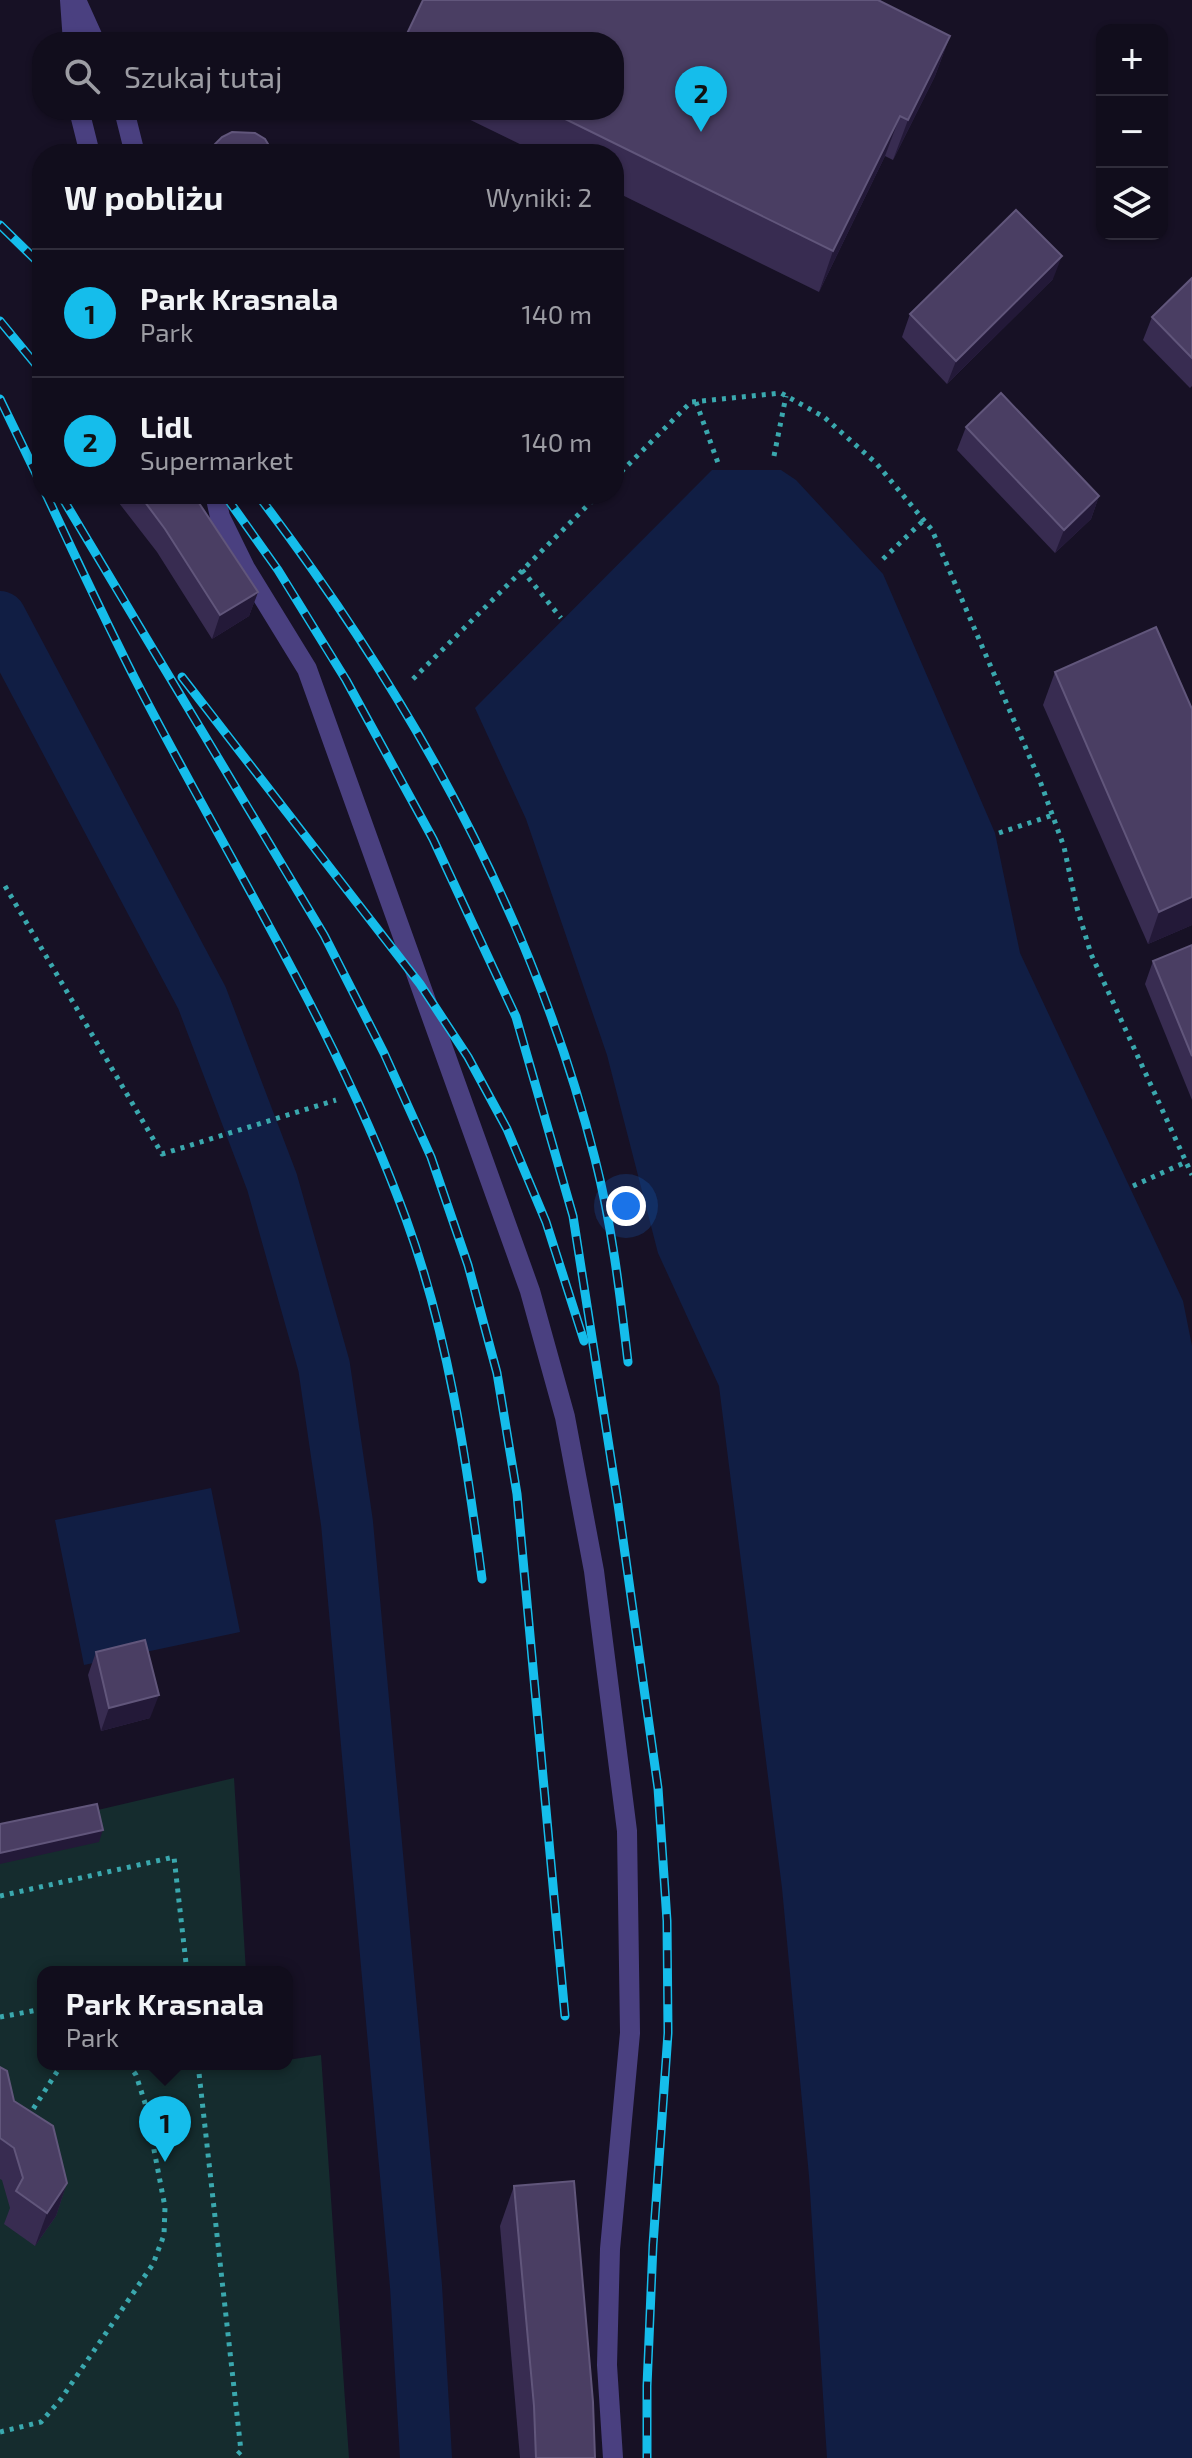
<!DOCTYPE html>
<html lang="pl">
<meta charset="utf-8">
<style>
body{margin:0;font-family:"Exo 2",sans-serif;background:#1e1b29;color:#f1f3f6}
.controls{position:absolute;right:24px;top:24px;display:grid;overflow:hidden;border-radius:16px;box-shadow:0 2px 6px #0004}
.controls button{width:72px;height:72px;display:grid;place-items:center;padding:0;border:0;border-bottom:2px solid #302d3b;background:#110d1c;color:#f1f3f6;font:40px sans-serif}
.you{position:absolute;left:626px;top:1206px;width:28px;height:28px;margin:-20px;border:6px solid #fff;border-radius:50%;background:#1a73e8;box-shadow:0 0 0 12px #1a73e833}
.badge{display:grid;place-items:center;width:52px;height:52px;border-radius:50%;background:#15bdeb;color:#111;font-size:26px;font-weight:700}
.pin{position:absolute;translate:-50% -66px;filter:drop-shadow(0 2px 4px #0008)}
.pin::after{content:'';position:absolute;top:42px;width:28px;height:24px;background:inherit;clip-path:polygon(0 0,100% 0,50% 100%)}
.popup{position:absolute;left:37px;top:1966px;width:256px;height:104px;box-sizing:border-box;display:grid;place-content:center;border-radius:16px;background:#110d1c;filter:drop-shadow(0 2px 6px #0005);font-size:26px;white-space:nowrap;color:#9c9ca3}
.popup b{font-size:30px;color:#f1f3f6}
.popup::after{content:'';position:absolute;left:50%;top:100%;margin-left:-16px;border:16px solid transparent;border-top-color:#110d1c}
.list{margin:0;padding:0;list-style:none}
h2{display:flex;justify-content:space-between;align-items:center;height:104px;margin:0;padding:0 32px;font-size:34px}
h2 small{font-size:26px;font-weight:400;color:#9c9ca3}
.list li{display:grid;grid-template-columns:52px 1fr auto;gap:24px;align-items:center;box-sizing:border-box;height:128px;padding:0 32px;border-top:2px solid #302d3b}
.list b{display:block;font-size:30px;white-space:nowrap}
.list p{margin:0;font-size:26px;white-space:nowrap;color:#9c9ca3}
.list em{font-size:26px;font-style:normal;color:#9c9ca3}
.icon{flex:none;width:44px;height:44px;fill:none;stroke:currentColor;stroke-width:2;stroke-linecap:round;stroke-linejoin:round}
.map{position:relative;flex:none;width:1192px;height:2458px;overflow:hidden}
.search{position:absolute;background:#110d1c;box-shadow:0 2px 6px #0004;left:32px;top:32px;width:592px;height:88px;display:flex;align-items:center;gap:20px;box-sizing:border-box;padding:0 28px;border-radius:32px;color:#9c9ca3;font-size:30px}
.panel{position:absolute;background:#110d1c;box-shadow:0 2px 6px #0004;left:32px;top:144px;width:592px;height:360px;border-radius:32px}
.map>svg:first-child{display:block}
.green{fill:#152c2e}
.water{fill:#111e44}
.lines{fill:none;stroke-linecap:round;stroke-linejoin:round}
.canal{stroke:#111e44;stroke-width:52}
.path{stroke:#3aa8ae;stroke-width:5;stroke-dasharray:4 6;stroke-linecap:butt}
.lane{stroke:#4a4080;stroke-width:20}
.rail-casing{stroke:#15bdeb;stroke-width:9}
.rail{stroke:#171125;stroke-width:6;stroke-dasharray:18;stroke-linecap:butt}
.wall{fill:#382c51}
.shaded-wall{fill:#231938}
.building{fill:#4a3e63;stroke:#61567b;stroke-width:2}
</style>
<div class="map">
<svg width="1192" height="2458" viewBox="0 0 1192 2458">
<rect width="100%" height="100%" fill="#171125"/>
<polygon class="green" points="234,1778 246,1972 43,1972 43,2064 287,2064 287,2060 321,2055 349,2458 0,2458 0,1833"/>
<g class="water">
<polygon points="712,470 781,470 796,480 883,574 995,833 1020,953 1183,1301 1192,1346 1192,2458 827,2458 809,2176 782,1888 719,1386 658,1253 607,1055 526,819 475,708"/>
<polygon points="211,1488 240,1632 84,1665 55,1520"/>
</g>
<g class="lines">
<polyline class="canal" points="0,617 202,998 272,1182 324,1366 347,1523 416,2286 426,2458"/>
<g class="path">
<polyline points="696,402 718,463"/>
<polyline points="774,456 786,396"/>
<polyline points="614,479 691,402 781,393 824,417 876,463 932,530 1040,781 1064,847 1077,908 1091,954 1192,1175"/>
<polyline points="883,559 924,520"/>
<polyline points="522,570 561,618"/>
<polyline points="413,679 599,494"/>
<polyline points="999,833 1053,815"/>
<polyline points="5,886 162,1154 336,1100"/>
<polyline points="1133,1186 1186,1162"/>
<polyline points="0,1896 174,1857 187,1972"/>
<polyline points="0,2017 43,2009"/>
<polyline points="198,2064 241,2451 234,2458"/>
<polyline points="28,2117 62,2064"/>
<polyline points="0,2432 41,2422 61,2399 153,2264 164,2235 165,2207 145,2103 136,2075 128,2064"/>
</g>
<g class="lane">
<polyline points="70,0 73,42"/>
<polyline points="76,0 95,42"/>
<polyline points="79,110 90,154"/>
<polyline points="124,110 135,154"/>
<polyline points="215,494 220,517 245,568 307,669 530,1291 565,1417 594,1571 627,1831 630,2033 610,2249 607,2365 613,2458"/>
</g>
<g class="rail-casing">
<g id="rail">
<polyline points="0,225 42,266"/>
<polyline points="0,321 42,372"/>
<polyline points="0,399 42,486"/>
<path d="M46,494C75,556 104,618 135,679C227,858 337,1029 406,1219C448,1334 466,1457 482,1579"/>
<polyline points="60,494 324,935 384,1053 431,1157 468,1265 497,1373 517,1494 565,2016"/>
<polyline points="224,494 278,570 346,680 433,839 516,1017 573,1216 618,1504 658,1788 667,1921 668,2033 653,2245 647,2386 647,2458"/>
<path d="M257,494C408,692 534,916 595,1159C612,1225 620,1294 628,1362"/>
<polyline points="182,677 420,984 468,1057 507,1129 546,1222 584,1341"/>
</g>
</g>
<use href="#rail" class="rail"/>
</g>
<g class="wall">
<polygon points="423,0 950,36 935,76 893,160 885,156 819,292 614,191 614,154 540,154 450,110 614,110 614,42 403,42"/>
<polygon points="1192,278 1192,386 1190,388 1143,340 1152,317"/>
<polygon points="1053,279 947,384 902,337 910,314"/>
<polygon points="966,427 1099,496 1091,519 1055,553 957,450"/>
<polygon points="122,494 193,494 258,592 249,616 212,639 157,552 119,503"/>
<polygon points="1055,672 1192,709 1192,925 1148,944 1043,705"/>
<polygon points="1192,945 1192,1100 1145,984 1153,961"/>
<polygon points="96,1652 150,1718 101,1731 88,1675"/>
<polygon points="0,2067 14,2101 67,2183 56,2216 35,2246 4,2224 10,2208 2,2180 0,2179"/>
<polygon points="514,2186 595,2458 520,2458 500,2226"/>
</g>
<g class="shaded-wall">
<polygon points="950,36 935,76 893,160 908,120"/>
<polygon points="900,116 885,156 819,292 833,251"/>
<polygon points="1062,256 1053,279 947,384 956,361"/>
<polygon points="1099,496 1091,519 1055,553 1064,530"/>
<polygon points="258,592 249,616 212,639 220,615"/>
<polygon points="1192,897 1192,925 1148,944 1159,912"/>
<polygon points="159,1695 150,1718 101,1731 109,1708"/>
<polygon points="103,1830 99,1842 0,1864 0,1853"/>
<polygon points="67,2183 56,2216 35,2246 47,2213"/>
</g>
<g class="building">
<polygon points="423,0 878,0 950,36 908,120 900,116 833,251 547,110 614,110 614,42 409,42 404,40"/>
<polygon points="232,132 255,133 265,139 274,154 211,154 214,145 222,137"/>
<polygon points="1016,210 1062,256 956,361 910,314"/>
<polygon points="1192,278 1192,358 1152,317"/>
<polygon points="1001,393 1099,496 1064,530 966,427"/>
<polygon points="139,494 193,494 258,592 220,615 165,529"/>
<polygon points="1156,627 1192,709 1192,897 1159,912 1055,672"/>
<polygon points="1192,945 1192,1056 1153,961"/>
<polygon points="145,1640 159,1695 109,1708 96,1652"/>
<polygon points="97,1804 103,1830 0,1853 0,1824"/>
<polygon points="0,2067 7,2071 14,2101 53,2126 67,2183 47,2213 16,2191 23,2178 14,2148 0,2138"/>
<polygon points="574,2181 593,2402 595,2458 536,2458 534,2406 514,2186"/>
</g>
</svg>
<div class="controls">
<button>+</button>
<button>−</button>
<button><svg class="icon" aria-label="layers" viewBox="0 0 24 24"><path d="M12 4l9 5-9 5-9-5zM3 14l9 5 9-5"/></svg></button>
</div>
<div class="you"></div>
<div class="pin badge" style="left:165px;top:2162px">1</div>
<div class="popup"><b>Park Krasnala</b>Park</div>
<div class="pin badge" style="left:701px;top:132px">2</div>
<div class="search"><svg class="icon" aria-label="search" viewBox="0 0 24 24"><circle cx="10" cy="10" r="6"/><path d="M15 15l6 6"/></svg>Szukaj tutaj</div>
<section class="panel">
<h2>W pobliżu<small>Wyniki: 2</small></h2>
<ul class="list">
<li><span class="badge">1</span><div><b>Park Krasnala</b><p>Park</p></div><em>140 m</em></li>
<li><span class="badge">2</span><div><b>Lidl</b><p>Supermarket</p></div><em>140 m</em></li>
</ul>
</section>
</div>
